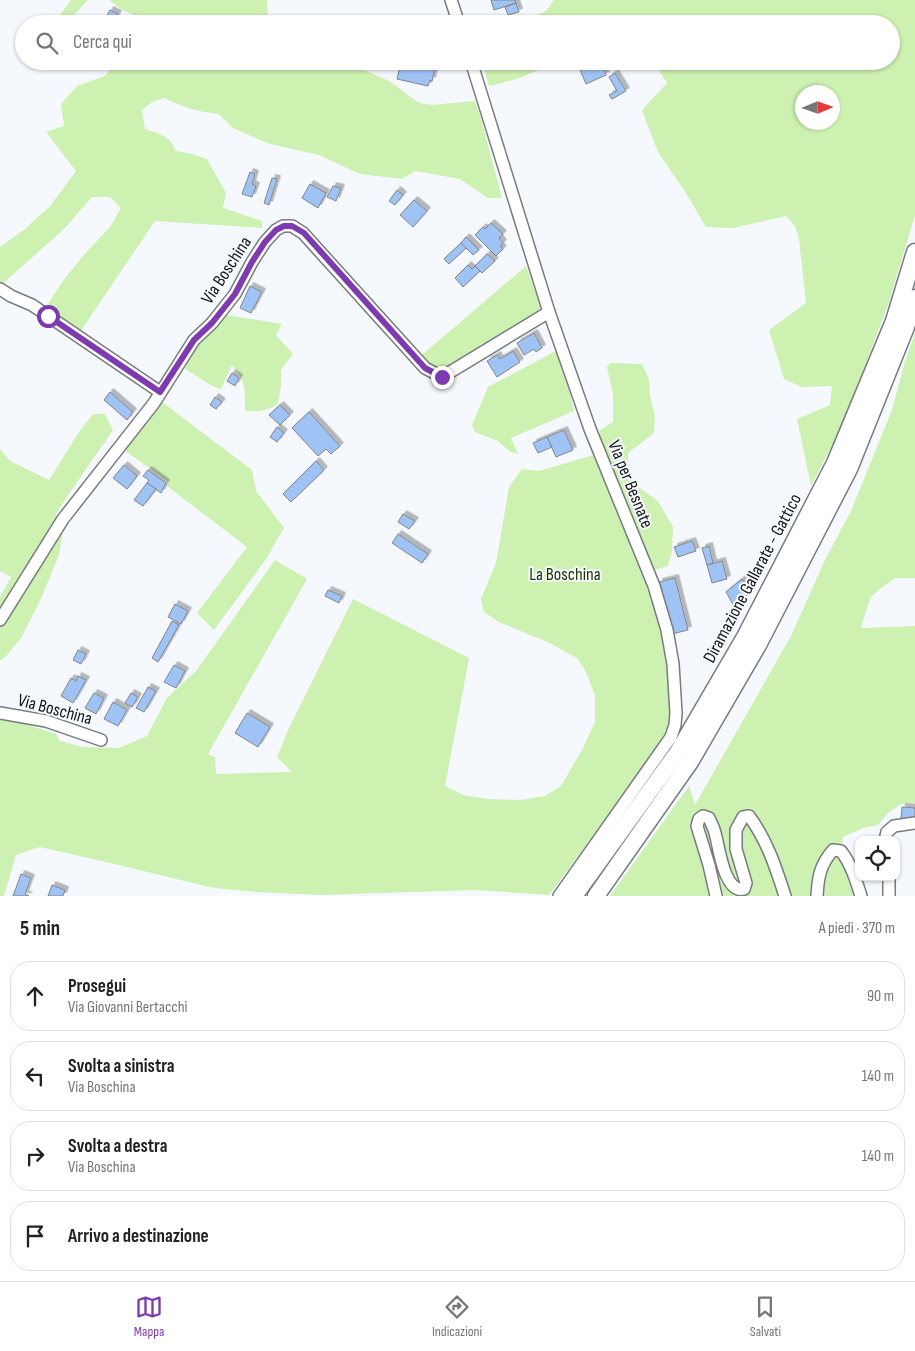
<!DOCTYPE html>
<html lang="it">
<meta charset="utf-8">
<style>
body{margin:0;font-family:"Sofia Sans Condensed",sans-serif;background:#f2f2f2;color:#222}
.controls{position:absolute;right:15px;bottom:15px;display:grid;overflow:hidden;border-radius:10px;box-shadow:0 1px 4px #0004}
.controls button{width:45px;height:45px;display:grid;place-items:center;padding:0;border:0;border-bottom:1px solid #e0e0e0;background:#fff;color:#222;font:25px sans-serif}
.compass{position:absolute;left:795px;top:85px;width:45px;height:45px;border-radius:50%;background:#fff;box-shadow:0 1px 4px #0004;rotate:88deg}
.stop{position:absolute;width:15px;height:15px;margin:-11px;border:4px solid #7e3baf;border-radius:50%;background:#fff}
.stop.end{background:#7e3baf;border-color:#fff;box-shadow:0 1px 5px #0008}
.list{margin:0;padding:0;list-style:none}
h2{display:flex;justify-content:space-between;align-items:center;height:65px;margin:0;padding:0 20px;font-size:21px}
h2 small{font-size:16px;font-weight:400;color:#767676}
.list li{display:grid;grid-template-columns:32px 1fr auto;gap:15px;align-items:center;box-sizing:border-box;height:70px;margin:0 10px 10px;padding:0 10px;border:1px solid #e0e0e0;border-radius:20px}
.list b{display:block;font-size:19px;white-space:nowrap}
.list p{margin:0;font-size:16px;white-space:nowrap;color:#767676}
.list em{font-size:16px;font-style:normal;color:#767676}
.icon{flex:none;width:28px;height:28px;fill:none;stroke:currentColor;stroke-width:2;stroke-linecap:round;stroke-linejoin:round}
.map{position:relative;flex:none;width:915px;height:896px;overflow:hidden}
.search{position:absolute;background:#fff;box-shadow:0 1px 4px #0004;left:15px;right:15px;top:15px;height:55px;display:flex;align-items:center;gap:12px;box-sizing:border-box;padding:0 18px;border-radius:28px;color:#767676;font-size:19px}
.sheet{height:385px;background:#fff}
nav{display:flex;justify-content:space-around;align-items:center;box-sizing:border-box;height:70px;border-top:1px solid #e0e0e0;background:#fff;font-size:14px;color:#767676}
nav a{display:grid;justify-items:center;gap:2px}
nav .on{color:#7e3baf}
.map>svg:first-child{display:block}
.green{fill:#ccf1b0;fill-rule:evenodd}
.building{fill:#a0c3f5;stroke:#82858a;filter:url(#shadow)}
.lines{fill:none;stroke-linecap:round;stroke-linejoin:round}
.minor-casing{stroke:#787b80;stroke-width:14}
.highway-casing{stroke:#787b80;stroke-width:19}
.minor{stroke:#fff;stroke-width:11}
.highway{stroke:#fff;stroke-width:16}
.route{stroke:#7e3baf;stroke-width:6}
.labels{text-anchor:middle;stroke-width:4;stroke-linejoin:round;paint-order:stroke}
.street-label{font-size:18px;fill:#141517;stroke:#f5f8fd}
.park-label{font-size:18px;fill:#1c3302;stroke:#f5f8fd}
</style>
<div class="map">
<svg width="915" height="896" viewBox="0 0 915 896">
<defs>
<filter id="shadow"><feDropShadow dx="3.5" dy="-3.5" stdDeviation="0" flood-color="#0004"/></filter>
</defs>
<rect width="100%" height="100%" fill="#f5f8fd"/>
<g class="green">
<polygon points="71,0 88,0 65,24 53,24"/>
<polygon points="109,0 267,0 268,18 290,24 155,24 122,10"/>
<path d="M554,0H915V215L889,302L843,424L811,486L797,419L830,405L832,386L802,387L784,379L769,330L806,303L799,239L795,226L786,216L733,228L706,227L686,193L658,152L642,110L667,83L653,61H891V24H628L625,20L618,24H520L546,11ZM802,92H832V122H802Z"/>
<path d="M117,61H143L151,65L154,61H344L391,82L412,98L420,103L431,105L475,101L481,119L502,198H488L460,179L415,171L402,179L360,174L319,155L270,144L233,128L219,114C198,112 183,107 164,98L152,102L142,110L145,129C161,135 169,134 176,151L192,154L207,159L226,193L223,208L262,221V228L155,221L80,332L46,307L63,281L81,258L110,227L121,208L110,197H92L63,230L1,285L0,284V247L25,229L50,206L76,171L46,132L64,126L61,104L77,86L105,76Z"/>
<polygon points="482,61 557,61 548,66 517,79 489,86"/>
<polygon points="526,266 541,307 539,314 443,370 434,368 422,355"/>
<path d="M226,315L282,324L276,335L293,354L281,370V385L278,404C265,411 260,412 245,411C245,391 246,380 232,365L221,389L214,387L185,369L192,352L214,329Z"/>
<polygon points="915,333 915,578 895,578 880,589 871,597 866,611 861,628 915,626 915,803 901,804 888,813 878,825 863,828 843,837 842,846 859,877 868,896 722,896 719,890 709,896 610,896 689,786 695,805 775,664 791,636 825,560 851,511 892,410 904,365"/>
<polygon points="556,351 569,390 574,411 511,438 518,454 509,451 498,441 475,432 472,425 488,387"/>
<polygon points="610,363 642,364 649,380 650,396 655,416 654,433 628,453 628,468 637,486 658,501 673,527 672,552 668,566 654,570 599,438 600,430 613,422 613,395 607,367"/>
<polygon points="162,402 252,470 256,491 284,528 266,559 214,630 197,613 247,547 167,486 169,482 124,450"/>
<path d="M93,414H105L113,430C94,458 74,485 56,514L62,537L59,555L40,601L21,638L7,655L0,661V597L11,577L0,571V449L10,461L49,480L79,432Z"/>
<polygon points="594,455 610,489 624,525 632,551 659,617 666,651 672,722 665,741 549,895 475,890 320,895 258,892 214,888 110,863 40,847 16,855 4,896 0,896 0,718 28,725 56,734 60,741 83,747 119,748 147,736 167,698 196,671 275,560 307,579 208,754 215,757 216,774 292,772 277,757 289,728 353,599 469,658 445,786 463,795 487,799 521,800 545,796 561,786 582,750 595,722 595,695 585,670 578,659 550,643 499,622 484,612 481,599 496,563 509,487 522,469 539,471"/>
</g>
<g class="building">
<polygon points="491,0 515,0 516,3 494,10"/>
<polygon points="516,3 519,12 508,15 505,7"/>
<polygon points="110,10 118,14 113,23 105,19"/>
<polygon points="401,61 408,61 435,68 432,81 430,80 428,86 397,79"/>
<polygon points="588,61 596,61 597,64 601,62 606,75 586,84 578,65"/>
<polygon points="615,73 626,91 612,99 609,95 617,91 609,77"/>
<polygon points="250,172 255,174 252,184 256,186 252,197 242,194"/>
<polygon points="272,178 277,179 269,205 264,203"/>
<polygon points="310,184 326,193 318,208 302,198"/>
<polygon points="333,186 341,188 336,201 327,197"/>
<polygon points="397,190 403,195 395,205 389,201"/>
<polygon points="414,200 427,211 413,227 400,215"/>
<polygon points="491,223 503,234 499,238 503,243 500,246 503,249 496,256 475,235 483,227 485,229"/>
<polygon points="466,237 479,250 473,255 461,243"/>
<polygon points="461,243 466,248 449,264 444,259"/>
<polygon points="487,254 495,261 482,273 475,266"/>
<polygon points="468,265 472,269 475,266 480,271 463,287 455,278"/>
<polygon points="250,286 262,292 251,313 240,308"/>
<polygon points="534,333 542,348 536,352 534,349 524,355 517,343"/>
<polygon points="513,351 520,362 497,377 487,361 497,355 500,359"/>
<polygon points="232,373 239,378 235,386 227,381"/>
<polygon points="110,392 133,412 127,420 104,400"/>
<polygon points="215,397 222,402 216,409 210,405"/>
<polygon points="280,405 290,415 280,425 269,415"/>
<polygon points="309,412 340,446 331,454 326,449 318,456 292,428"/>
<polygon points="277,427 284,433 277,442 270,437"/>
<polygon points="564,430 573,450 556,457 547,437"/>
<polygon points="547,437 552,447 538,453 533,443"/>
<polygon points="316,461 324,470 291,502 283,494"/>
<polygon points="124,465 137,476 127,489 113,478"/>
<polygon points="148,470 166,483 161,493 147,483 149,480 143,476"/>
<polygon points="147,483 156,489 143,506 134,500"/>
<polygon points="403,514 415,521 409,529 398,522"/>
<polygon points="398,534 428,554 422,563 392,543"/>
<polygon points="692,541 696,551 678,557 674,547"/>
<polygon points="709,546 713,563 707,565 702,548"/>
<polygon points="722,561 727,579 712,583 707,565"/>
<polygon points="675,578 688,630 672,634 659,582"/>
<polygon points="742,579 752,591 734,606 726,592"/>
<polygon points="328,590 342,596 339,603 325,596"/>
<polygon points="175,604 188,611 181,624 168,617"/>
<polygon points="172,621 179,625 158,662 152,658"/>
<polygon points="78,650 86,654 81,664 73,660"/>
<polygon points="174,665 185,671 176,688 164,682"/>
<polygon points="78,676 86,680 73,703 61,696 71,678 76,681"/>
<polygon points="148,687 156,691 144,712 136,708"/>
<polygon points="94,693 104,698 96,714 85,708"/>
<polygon points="131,693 138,697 132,707 125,703"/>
<polygon points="113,702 127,710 118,726 104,719"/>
<polygon points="247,713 270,727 258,747 235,733"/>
<polygon points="902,807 915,808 915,820 901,819"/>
<polygon points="21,874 31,878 25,894 29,896 13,896"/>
<polygon points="52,885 65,890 63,896 48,896"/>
</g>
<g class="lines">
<g class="minor-casing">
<g id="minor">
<polyline points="451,0 459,24"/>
<polyline points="471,61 549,312 590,429 654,586 667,630 673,664 676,713 675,725 671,737 559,896"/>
<polyline points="0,289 11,296 32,305 160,392"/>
<polyline points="0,620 63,519 154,403 194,340 212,323 235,294 252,262 265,242 276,230 283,226 292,226 303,233 425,368 442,377 549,312"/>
<polyline points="0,713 46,721 101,740"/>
<polyline points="885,840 887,832 894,826 915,823"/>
<polyline points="889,877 889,896"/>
<path d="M716,896L709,865L697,826L699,819L703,816L709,818C711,823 714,828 715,833C719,846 724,894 744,889L746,883L736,849V830L743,817L749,816C767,840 776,868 785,896"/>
<path d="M817,896C818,877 820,865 833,850L841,851C851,864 856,880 861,896"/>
</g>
</g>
<g class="highway-casing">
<g id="highway">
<polyline points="574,896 678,752 745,637 835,463 894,321 915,252"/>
<polyline points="596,896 690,762 758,645 849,469 906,327 915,298"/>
</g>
</g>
<use href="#minor" class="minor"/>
<use href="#highway" class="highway"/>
</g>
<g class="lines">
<polyline class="route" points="48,316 160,392 194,340 212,323 235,294 252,262 265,242 276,230 284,226 292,226 304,233 425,368 442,377"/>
</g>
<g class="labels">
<g class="street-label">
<text transform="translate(226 270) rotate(-57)" y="6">Via Boschina</text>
<text transform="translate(631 484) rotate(68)" y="6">Via per Besnate</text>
<text transform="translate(752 578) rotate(-62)" y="6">Diramazione Gallarate - Gattico</text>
<text transform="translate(55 709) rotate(15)" y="6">Via Boschina</text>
</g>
<g class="park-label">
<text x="565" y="580">La Boschina</text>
</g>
</g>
</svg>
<div class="controls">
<button><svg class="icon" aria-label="locate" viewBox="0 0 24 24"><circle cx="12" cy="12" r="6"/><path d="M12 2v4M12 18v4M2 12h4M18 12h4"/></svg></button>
</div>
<svg class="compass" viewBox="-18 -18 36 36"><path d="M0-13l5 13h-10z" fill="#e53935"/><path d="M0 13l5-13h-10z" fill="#767676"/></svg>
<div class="stop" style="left:48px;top:316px"></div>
<div class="stop end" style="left:442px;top:377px"></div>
<div class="search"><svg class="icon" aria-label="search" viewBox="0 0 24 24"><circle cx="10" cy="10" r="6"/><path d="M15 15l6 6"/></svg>Cerca qui</div>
</div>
<section class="sheet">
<h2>5 min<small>A piedi · 370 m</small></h2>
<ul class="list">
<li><svg class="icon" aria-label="ahead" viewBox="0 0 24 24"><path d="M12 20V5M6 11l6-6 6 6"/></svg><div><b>Prosegui</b><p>Via Giovanni Bertacchi</p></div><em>90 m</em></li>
<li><svg class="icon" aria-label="left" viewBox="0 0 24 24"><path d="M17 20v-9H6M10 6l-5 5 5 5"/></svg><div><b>Svolta a sinistra</b><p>Via Boschina</p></div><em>140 m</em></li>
<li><svg class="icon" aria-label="right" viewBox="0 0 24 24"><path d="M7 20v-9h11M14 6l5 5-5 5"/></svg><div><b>Svolta a destra</b><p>Via Boschina</p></div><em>140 m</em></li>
<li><svg class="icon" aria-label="arrive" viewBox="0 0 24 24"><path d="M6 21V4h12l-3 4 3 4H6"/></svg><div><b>Arrivo a destinazione</b></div></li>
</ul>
</section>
<nav>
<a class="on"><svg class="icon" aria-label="map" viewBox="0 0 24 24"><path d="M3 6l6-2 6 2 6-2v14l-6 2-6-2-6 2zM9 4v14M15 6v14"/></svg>Mappa</a>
<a><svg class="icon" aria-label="directions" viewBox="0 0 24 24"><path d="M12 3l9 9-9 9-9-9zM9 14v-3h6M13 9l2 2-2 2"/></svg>Indicazioni</a>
<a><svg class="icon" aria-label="saved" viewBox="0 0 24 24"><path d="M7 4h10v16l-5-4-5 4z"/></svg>Salvati</a>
</nav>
